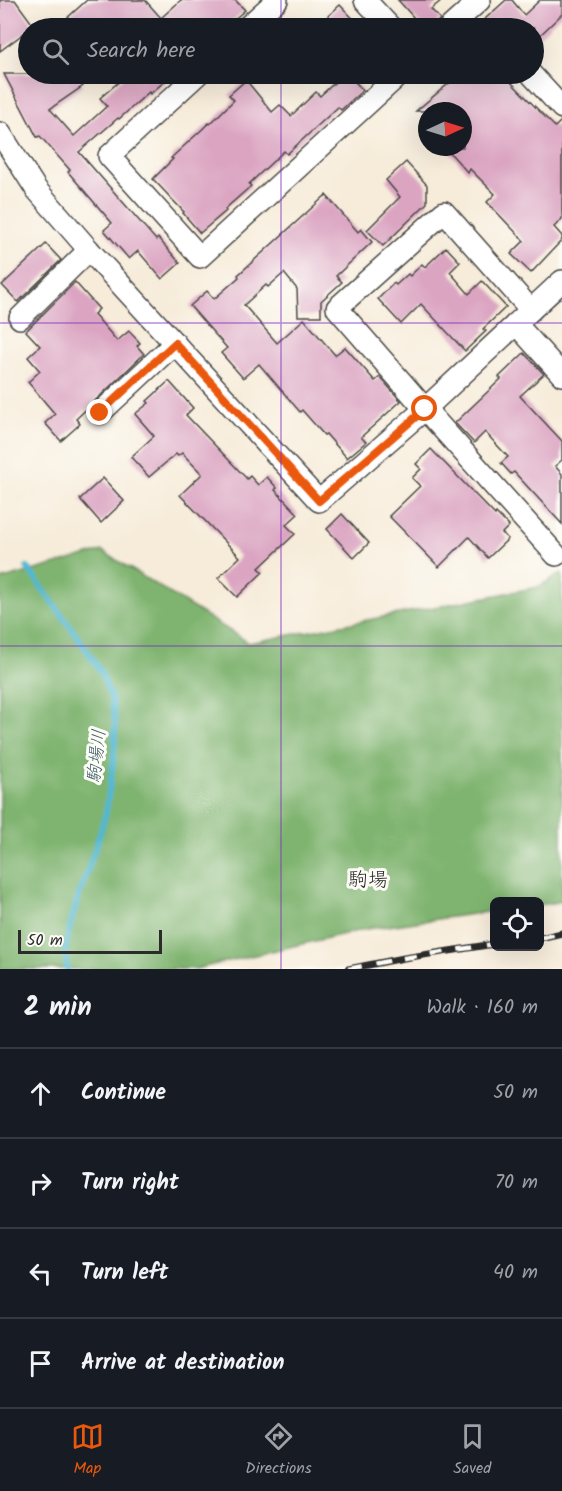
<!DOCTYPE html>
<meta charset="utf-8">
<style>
body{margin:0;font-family:Kalam,"Klee One",sans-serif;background:#242831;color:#f1f3f6}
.controls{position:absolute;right:18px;bottom:18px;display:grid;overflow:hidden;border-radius:9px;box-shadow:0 6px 24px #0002}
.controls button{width:54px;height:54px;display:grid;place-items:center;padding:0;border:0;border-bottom:2px solid #363941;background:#171b24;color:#f1f3f6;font:30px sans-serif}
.compass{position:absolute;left:418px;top:102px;width:54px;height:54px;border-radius:50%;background:#171b24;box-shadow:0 6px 24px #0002;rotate:86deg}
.scale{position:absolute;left:18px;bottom:15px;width:144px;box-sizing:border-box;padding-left:6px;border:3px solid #2b2b2b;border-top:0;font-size:16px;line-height:21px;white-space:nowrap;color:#2b2b2b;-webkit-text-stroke:4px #fdfcf7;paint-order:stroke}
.stop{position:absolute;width:18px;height:18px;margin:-14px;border:4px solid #ea580c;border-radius:50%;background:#fff}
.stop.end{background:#ea580c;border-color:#fff;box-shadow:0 2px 6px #0008}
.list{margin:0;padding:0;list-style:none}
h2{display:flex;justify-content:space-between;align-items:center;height:78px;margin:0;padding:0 24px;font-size:26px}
h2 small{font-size:20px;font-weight:400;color:#9ea1a6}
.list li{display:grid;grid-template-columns:39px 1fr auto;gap:18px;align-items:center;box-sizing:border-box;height:90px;padding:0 24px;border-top:2px solid #363941}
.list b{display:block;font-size:22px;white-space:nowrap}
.list em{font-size:20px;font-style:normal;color:#9ea1a6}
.icon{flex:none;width:33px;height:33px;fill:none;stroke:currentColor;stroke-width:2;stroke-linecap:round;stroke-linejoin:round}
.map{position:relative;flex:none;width:562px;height:969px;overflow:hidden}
.search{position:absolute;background:#171b24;box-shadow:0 6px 24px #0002;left:18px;right:18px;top:18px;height:66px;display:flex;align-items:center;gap:15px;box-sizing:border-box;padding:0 21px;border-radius:33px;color:#9ea1a6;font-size:22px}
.sheet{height:438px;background:#171b24}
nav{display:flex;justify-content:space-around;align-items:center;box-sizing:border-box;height:84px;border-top:2px solid #363941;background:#171b24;font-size:16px;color:#9ea1a6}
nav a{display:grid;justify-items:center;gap:3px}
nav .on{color:#ea580c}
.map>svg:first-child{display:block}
.forest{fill:#7fb46f;stroke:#55704d;stroke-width:1.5}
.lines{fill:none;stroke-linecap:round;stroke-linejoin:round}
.stream{stroke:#52b8d1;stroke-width:6}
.building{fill:#dba5c2}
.minor-casing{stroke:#4a4845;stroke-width:24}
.minor{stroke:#fff;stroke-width:21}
.rail-casing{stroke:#2b2b2b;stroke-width:7}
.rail{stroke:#fdfcf7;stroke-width:4.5;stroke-dasharray:14;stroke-linecap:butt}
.route{stroke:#ea580c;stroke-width:8}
.grid{fill:none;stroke:#7b2cbf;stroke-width:1.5;stroke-opacity:0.55}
.labels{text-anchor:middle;stroke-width:6;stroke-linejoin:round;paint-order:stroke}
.water-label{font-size:18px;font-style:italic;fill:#395c65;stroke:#fdfcf7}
.quarter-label{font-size:20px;fill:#2b2b2b;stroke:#fdfcf7}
</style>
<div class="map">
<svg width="562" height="969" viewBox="0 0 562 969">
<rect width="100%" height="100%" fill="#fdfcf7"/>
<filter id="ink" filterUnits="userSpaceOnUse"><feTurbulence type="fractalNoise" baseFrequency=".0167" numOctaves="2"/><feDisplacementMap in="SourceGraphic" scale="12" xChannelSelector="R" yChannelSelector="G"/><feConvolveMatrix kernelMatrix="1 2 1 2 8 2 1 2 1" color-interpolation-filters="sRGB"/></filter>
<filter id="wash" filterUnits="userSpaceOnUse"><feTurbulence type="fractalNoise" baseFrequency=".008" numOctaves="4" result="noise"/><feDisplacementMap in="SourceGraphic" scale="24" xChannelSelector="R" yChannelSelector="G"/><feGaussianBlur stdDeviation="1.35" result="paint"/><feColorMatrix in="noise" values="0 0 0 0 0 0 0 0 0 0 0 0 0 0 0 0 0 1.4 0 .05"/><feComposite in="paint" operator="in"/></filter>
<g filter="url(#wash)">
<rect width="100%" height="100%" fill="#f7ecda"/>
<polygon class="forest" points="102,551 249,643 538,587 562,573 562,901 540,905 540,902 494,902 494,911 366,929 195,969 0,969 0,580"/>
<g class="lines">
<polyline class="stream" points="27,567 84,646 101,672 111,698 115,721 115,742 113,765 106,812 97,843 78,898 70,927 65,951 67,969"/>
</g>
<g id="blocks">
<g class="building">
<polygon points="0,0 15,0 34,26 28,28 28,30 0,51"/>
<polygon points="87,0 145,0 161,18 181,0 235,0 245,10 224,28 56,28"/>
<polygon points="398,0 442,0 431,9 440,19 432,28 423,28"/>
<polygon points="506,0 512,0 524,15 540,0 562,0 562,14 534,41 534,28 475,28"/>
<polygon points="340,5 362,28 317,28 329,15"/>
<polygon points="4,74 74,74 83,86 50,109 74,136 107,106 100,98 128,74 173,74 150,94 149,92 119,119 118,118 79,152 156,240 158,238 180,263 162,279 138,251 129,259 104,230 112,223 68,172 70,170 40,136 37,137"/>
<polygon points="344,74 347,74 363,90 341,110 338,107 287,154 284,151 249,184 251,186 225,209 226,211 200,233 183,213 184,212 153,179 173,159 171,158 209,123 210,124 234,100 229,95 246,80 272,112 280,105 291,116 316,92 320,96"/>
<polygon points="460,74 503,74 555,127 562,120 562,219 554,227 562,236 562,240 531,273 511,254 524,241 487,202 495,194 470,169 468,173 445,147 463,147 463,111 416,111"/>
<polygon points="406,162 427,185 427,203 383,246 367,230 400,197 386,180"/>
<polygon points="326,195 358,232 361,229 372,242 336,276 342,282 321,301 321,316 298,316 297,289 284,273 268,287 266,285 244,305 277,343 304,319 335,355 345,347 375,381 380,377 401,401 361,437 366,442 347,458 326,434 324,435 302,410 300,412 259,364 243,378 221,353 227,348 190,306 207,291 214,299 239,277 238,275"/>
<polygon points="46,244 61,260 18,302 2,285"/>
<polygon points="446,247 460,262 450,272 469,294 482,281 506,307 483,329 486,331 465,351 421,304 401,324 378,299 394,283 396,285 408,274 410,276 422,264 425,267"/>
<polygon points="75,282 99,309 94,314 117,341 129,331 140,343 137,346 144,354 76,419 80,424 61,441 45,423 55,414 28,382 40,371 28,357 40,346 26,331"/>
<polygon points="524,353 544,374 520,396 562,441 562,460 555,466 562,474 562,524 514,472 511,474 501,463 508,457 485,432 474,443 455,423 501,379 499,377"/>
<polygon points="169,381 193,408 186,415 247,479 250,476 258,485 267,477 277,488 275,490 298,514 286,525 295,534 259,568 263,572 237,597 218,578 240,557 180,495 202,474 182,453 178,456 176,454 149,477 131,457 154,436 135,414 149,403 147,401"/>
<polygon points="431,449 495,515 496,513 509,526 502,533 508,539 488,558 469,537 439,567 389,516 420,486 412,478 421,469 416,464"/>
<polygon points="103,478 124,501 101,523 80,499"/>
<polygon points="342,514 369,543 354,558 327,529"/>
</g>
</g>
</g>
<g filter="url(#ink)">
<use href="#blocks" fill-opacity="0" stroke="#4a4845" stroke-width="1.5"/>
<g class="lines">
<g class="minor-casing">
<g id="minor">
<polyline points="365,0 391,28"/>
<polyline points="246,28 277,0"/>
<polyline points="449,28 480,0"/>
<polyline points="198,74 109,156 200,257 400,74"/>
<polyline points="531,74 562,108"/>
<polyline points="0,133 36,189 89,250 319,501 425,409 562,281"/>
<polyline points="531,310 444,212 337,308 425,409 556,555"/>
<polyline points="20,318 89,250"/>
<polyline points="516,324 562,375"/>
<polyline points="100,413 175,343"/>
</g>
</g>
<use href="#minor" class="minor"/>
<g class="rail-casing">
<g id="rail">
<polyline points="540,938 562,933"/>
<polyline points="348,969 404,958 494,944"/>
</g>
</g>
<use href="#rail" class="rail"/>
</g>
</g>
<g class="lines" filter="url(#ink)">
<polyline class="route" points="100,413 175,343 319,501 425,409"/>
</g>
<path class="grid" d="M281,0V28M281,74V969M0,323H562M0,646H562"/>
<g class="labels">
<g class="water-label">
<text transform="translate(96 756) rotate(-84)" y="6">駒場川</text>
</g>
<g class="quarter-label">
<text x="368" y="886">駒場</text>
</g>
</g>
</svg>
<div class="controls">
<button><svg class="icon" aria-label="locate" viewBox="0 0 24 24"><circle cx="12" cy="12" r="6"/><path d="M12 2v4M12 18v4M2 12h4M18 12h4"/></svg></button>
</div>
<svg class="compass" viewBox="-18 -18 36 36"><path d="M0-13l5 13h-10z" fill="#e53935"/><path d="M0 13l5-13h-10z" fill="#9ea1a6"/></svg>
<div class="scale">50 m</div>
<div class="stop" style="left:425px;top:409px"></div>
<div class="stop end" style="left:100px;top:413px"></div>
<div class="search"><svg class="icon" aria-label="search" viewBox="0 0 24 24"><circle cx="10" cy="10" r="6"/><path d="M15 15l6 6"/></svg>Search here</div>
</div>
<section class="sheet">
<h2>2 min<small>Walk · 160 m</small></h2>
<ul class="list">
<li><svg class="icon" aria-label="ahead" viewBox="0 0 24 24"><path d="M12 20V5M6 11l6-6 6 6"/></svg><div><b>Continue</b></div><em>50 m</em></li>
<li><svg class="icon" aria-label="right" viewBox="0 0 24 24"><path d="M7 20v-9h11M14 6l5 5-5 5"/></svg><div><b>Turn right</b></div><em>70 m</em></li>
<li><svg class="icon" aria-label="left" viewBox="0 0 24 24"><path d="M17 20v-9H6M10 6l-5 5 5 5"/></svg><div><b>Turn left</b></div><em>40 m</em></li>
<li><svg class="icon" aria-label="arrive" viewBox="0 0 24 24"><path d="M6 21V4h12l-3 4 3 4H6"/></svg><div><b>Arrive at destination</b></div></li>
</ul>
</section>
<nav>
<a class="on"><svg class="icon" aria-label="map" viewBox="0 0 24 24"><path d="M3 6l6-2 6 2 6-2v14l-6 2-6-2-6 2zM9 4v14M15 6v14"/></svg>Map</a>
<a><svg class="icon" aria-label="directions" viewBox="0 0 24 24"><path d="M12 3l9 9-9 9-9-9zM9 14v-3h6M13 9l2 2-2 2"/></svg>Directions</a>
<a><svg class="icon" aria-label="saved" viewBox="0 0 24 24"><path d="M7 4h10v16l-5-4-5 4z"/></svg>Saved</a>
</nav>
